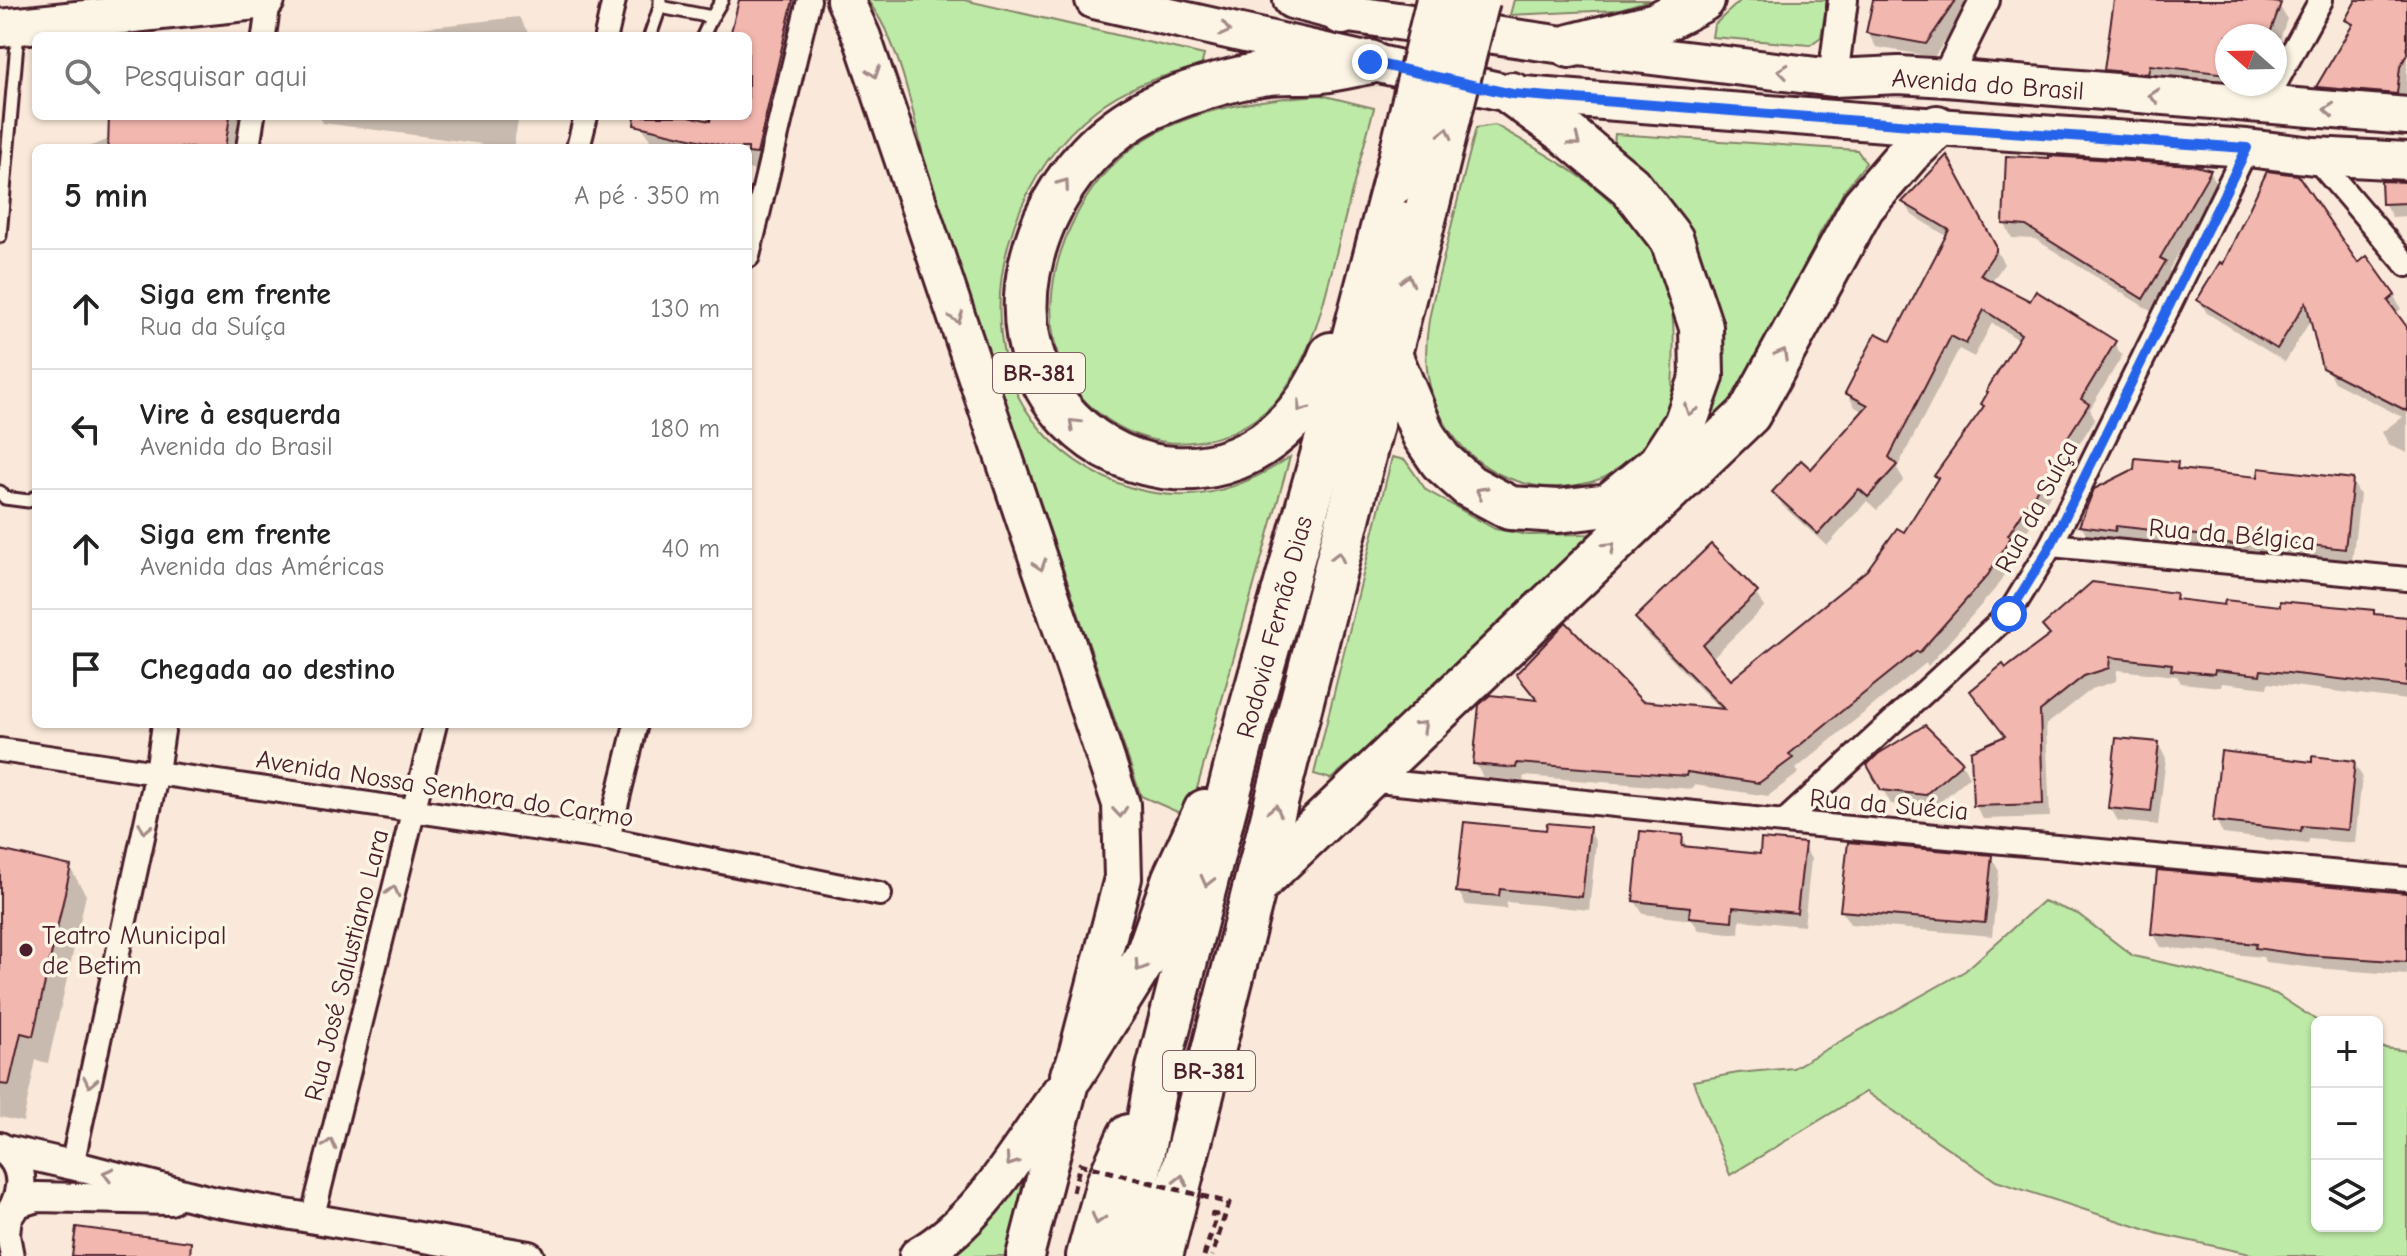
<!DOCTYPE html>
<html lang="pt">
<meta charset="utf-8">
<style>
body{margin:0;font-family:"Comic Neue",sans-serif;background:#f2f2f2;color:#222}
.controls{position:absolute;right:24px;bottom:24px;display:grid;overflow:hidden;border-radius:12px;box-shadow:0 2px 6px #0004}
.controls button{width:72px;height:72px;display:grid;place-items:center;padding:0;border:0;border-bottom:2px solid #e0e0e0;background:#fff;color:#222;font:40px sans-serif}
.compass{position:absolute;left:2215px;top:24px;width:72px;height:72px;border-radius:50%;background:#fff;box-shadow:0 2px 6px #0004;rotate:290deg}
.stop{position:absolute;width:24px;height:24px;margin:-18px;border:6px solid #2563eb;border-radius:50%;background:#fff}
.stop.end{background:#2563eb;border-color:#fff;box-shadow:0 2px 8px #0008}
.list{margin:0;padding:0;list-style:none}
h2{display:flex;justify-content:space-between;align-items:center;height:104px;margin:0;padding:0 32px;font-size:34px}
h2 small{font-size:26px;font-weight:400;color:#767676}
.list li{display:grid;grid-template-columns:52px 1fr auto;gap:24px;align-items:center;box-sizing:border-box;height:120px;padding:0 32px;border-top:2px solid #e0e0e0}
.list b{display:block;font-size:30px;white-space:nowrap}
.list p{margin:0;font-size:26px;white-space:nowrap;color:#767676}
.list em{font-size:26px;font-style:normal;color:#767676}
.icon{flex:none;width:44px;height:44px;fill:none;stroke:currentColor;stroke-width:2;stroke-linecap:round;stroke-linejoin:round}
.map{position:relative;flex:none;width:2407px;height:1256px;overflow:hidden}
.search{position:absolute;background:#fff;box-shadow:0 2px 6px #0004;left:32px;top:32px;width:720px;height:88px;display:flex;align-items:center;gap:20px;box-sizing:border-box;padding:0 28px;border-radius:12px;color:#767676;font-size:30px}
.panel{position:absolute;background:#fff;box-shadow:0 2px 6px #0004;left:32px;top:144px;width:720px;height:584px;border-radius:12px}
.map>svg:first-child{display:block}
.green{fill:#beeaa7;stroke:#848469;stroke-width:2}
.shadow{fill:#0003}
.building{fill:#f2b7af;stroke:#4a1f2b;stroke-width:2}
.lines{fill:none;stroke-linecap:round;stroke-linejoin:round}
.service-casing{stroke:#4a1f2b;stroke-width:17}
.minor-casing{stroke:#4a1f2b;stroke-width:28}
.tertiary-casing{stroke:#4a1f2b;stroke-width:34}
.primary-casing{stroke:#4a1f2b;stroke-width:42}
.motorway-casing{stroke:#4a1f2b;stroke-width:48}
.path{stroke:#4a1f2b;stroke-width:5;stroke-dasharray:8 6;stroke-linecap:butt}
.service{stroke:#fcf5e5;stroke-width:11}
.minor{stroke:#fcf5e5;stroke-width:22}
.tertiary{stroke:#fcf5e5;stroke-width:28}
.primary{stroke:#fcf5e5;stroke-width:36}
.motorway{stroke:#fcf5e5;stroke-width:42}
.motorway-bridge-casing{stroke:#4a1f2b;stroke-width:48;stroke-linecap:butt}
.path-bridge{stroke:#4a1f2b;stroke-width:5;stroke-dasharray:8 6;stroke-linecap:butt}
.motorway-bridge{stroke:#fcf5e5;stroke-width:42}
.oneway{stroke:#a38a88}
.route{stroke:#2563eb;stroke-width:10}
.poi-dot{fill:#4a1f2b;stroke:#fcf5e5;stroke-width:3}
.labels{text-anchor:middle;stroke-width:7;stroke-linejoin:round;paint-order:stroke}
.shield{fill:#fcf5e5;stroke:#7f5f63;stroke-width:2}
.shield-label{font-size:24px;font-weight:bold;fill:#4a1f2b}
.street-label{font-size:26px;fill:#4a1f2b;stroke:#fcf5e5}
.poi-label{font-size:26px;fill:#4a1f2b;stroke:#fcf5e5;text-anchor:start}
</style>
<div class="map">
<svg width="2407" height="1256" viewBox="0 0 2407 1256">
<rect width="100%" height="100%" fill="#fae9da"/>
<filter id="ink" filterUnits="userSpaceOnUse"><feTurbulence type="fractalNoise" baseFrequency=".0125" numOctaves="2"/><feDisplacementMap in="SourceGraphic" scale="16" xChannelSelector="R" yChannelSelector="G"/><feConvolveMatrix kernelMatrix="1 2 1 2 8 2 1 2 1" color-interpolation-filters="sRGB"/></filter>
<g filter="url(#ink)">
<g class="green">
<path d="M867,0H964L1204,55L1201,67C1164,74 1126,86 1096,110C1021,169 984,271 1006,364C1026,443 1110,499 1189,495C1226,493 1259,478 1290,457L1189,817L1141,796L928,176C915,123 902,43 867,0Z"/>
<polygon points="1514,0 1650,0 1616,10 1510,15"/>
<polygon points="1741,0 1827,0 1821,37 1810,45 1712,37 1714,25"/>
<path d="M1321,95L1374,108C1361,156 1348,205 1336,254C1323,304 1315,346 1285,389C1266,418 1233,436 1200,441C1171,446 1143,440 1118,426C1011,368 1047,218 1126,153C1178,110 1256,99 1321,95Z"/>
<path d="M1495,125C1564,164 1642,205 1667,287C1675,312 1674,345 1673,371C1672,379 1673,387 1671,395C1668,410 1649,449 1637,458C1556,521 1446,476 1428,377C1421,334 1435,293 1445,252C1455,211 1465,170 1476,128Z"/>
<polygon points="1615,134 1857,150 1866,163 1846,188 1819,235 1778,334 1733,410 1617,531 1331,779 1314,774 1392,457 1405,460 1426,490 1495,529 1528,535 1589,534 1628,512 1707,425 1722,353 1715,305 1703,265 1674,209 1614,144"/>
<polygon points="2043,901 2078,914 2133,956 2197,970 2276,994 2319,1022 2317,1226 2377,1226 2377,1047 2407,1051 2407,1256 2259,1256 2159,1234 1996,1181 1866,1092 1730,1175 1693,1081 1738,1073 1793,1068 1965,971"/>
<polygon points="1028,1162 1006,1256 942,1256"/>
</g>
<g class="shadow">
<polygon points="741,0 796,0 806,16 768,174 748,169 748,148 659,148 654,147 642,126 645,116 680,116 712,123 714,116 748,116 748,36 732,36"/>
<polygon points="1875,0 1973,0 1934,57 1876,47 1868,33"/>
<polygon points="2116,0 2240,0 2279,5 2287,19 2275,53 2275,36 2227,36 2227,84 2264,84 2261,90 2114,83 2106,70"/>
<polygon points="2358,0 2407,0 2407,107 2326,101 2318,87 2352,29 2347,20"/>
<polygon points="519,17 530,36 349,36"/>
<polygon points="111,116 244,116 240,148 85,148 110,139"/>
<polygon points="319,116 519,116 513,148 323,123"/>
<polygon points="1946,159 2004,264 1991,283 2114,343 2122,356 2090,409 2095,419 2071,457 2073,460 2016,548 2018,552 1995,589 1928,666 1926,663 1844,729 1796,769 1799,773 1768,796 1694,785 1693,789 1524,776 1523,781 1483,777 1475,763 1537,702 1518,674 1641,703 1722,711 1645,632 1637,618 1756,594 1764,607 1711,659 1731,683 1868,571 1904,535 1939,480 1937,476 1985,408 2019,340 1992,323 1974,357 1959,349 1897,468 1904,480 1877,510 1867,501 1827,546 1783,506 1775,492 1811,472 1864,412 1855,407 1847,393 1892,343 1948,237 1912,215 1905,202"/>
<polygon points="2210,172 2217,185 2169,270 2172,276 2151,311 2035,239 2012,238 2005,224"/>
<polygon points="2407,184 2407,216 2392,217 2384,203"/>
<polygon points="2358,266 2394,296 2401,309 2395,314 2407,330 2407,453 2389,445 2382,432 2402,417 2334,382 2326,368 2312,318 2285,362 2207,313 2199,300"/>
<polygon points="2177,464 2181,471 2260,479 2352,481 2360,495 2352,562 2255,551 2254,559 2214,555 2210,548 2123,539 2122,544 2089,539 2081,526"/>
<polygon points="2174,595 2178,602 2226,607 2407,619 2407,700 2268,683 2267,688 2222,683 2221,687 2181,683 2177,676 2117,670 2116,681 2092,689 2046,725 2050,817 1983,819 1975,805 2006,738 1972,691 2006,671 2051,637 2044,626"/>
<polygon points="1924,727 1962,763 1969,777 1933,808 1891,804 1869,765"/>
<polygon points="2158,744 2166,758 2158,825 2118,821 2110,807"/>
<polygon points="2354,763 2362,776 2355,843 2309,839 2308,844 2223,834 2216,820 2313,764"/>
<polygon points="1589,829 1596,843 1589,910 1507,902 1506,909 1466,905 1458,891 1548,832"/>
<polygon points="1682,837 1688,849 1762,856 1803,845 1811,859 1804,926 1740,920 1739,934 1699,930 1692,920 1643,914 1635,901"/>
<polygon points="0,852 70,868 86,895 48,1063 36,1060 23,1122 0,1117"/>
<polygon points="1991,857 1999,871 1992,936 1850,924 1842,911"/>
<polygon points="2407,894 2407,975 2315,968 2265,962 2263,957 2161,947 2153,933"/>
</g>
<g class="building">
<polygon points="739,0 793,0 757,154 748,153 748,148 733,148 634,125 635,116 689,116 710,121 711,116 748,116 748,36 730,36"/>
<polygon points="1873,0 1956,0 1926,44 1866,33"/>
<polygon points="2114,0 2255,0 2281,3 2269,36 2227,36 2227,74 2150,65 2148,74 2104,70"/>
<polygon points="2356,0 2407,0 2407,54 2400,67 2397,94 2316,87 2353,24 2345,20"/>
<polygon points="109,116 230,116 225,148 108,148"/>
<polygon points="1947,155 1996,246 1996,251 1980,275 2030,301 2036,291 2116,341 2081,399 2089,404 2064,443 2066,445 2008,535 2011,537 1988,575 1919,653 1917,651 1837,715 1789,754 1793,758 1759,783 1687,772 1686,776 1517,763 1516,768 1473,764 1479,705 1490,695 1537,700 1516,674 1566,622 1642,701 1724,709 1635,618 1711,544 1758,592 1703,645 1731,680 1867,570 1897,528 1904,532 1938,478 1934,476 1984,406 1981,404 1988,392 1986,391 2021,334 1984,310 1966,344 1951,336 1889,457 1897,465 1868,497 1859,489 1818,534 1772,492 1801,460 1811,469 1868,405 1845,393 1876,333 1891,341 1949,230 1902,202"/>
<polygon points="2006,156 2049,158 2049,156 2192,165 2211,170 2160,258 2166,261 2143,299 2026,226 2003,224"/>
<polygon points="2267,171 2298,175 2358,263 2367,256 2395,295 2388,301 2407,327 2407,411 2322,368 2306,302 2277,349 2197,300 2220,262 2223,264"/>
<polygon points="2381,181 2407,182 2407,203 2382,204"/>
<polygon points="2135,458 2178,462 2177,469 2258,477 2259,468 2353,479 2345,549 2248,538 2247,546 2204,542 2205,536 2116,526 2115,531 2079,526 2094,489 2134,469"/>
<polygon points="2092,582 2176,593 2175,599 2224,605 2225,600 2280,606 2280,601 2374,610 2374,614 2407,617 2407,687 2261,670 2260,675 2215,670 2214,674 2171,670 2172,664 2110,657 2109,668 2084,676 2040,711 2043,804 1973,806 1971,751 2005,736 1970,691 2003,664 2006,668 2050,635 2042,626"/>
<polygon points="1925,725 1963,762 1925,795 1881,790 1867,765 1878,754"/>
<polygon points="2116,738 2159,742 2151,812 2108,808"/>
<polygon points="2221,751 2312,762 2312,756 2355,761 2348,830 2302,826 2301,831 2213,821"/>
<polygon points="1464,822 1546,830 1547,823 1590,827 1582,897 1500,889 1499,896 1456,892"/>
<polygon points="1640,831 1683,835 1682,846 1760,854 1761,839 1805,843 1797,913 1733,907 1732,921 1689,917 1690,907 1633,901"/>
<polygon points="1848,842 1992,855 1985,923 1840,911"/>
<polygon points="0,850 71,866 33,1036 21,1033 9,1085 0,1084"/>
<polygon points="2157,870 2407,893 2407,962 2306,955 2255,948 2256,944 2151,934"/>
<polygon points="76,1227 191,1242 190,1256 72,1256"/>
</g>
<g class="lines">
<g class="service-casing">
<g id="service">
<polyline points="660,0 660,7 712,17 722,0"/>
<polyline points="650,36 660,7"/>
<polyline points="703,36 712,17"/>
<polyline points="0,236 18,32"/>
<polyline points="0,492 5,498 28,501 36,497"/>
</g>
</g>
<g class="minor-casing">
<g id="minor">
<polyline points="264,36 269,0"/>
<polyline points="606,36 614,0"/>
<polyline points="2263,106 2321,0"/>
<polyline points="248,148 253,116"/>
<polyline points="578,148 586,116"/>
<polyline points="2314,156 2407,265"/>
<polyline points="748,256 809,0"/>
<polyline points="2051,545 2407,579"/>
<polyline points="0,750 608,839 880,894"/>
<polyline points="1367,780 1784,822 2407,879"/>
<polyline points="1784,822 2009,614 2051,545 2247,148"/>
<polyline points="608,839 636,724"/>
<polyline points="72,1165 157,772 164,724"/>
<polyline points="10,1215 8,1235 12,1256"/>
<polyline points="312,1219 435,724"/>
</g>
</g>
<g class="tertiary-casing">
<g id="tertiary">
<polyline points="1833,78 1843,0"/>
<polyline points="1946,78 1985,0"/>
<path d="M0,1147C31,1167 23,1203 0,1225"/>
<polyline points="6,1150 72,1165 211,1201 529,1256"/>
<polyline points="18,1203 37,1197 170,1200"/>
</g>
</g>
<g class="primary-casing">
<g id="primary">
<polyline points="845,0 862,37 1121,804 1123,878 1025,1256"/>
<polyline points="1094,0 1512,94 1937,127 2247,148 2314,156 2407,161"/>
<polyline points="1292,0 1342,13 1570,46 1833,78 1899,75 1946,78 2407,116"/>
<polyline points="0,28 266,0"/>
<path d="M918,1256C982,1219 1018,1150 1060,1092"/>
</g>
</g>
<g class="motorway-casing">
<g id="motorway">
<polyline points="1323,0 1342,13"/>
<polyline points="1570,46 1656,24 1703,0"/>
<polyline points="1389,352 1424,436 1441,461 1469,486 1510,508 1558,511 1609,505 1659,464 1685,424 1702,376 1701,327 1672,240 1630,186 1566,133 1512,94"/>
<path d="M1331,354C1244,576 948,444 1045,220C1067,171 1103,132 1151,108C1186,92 1224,81 1261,74C1281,71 1302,73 1322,71C1338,69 1354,65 1370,62"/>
<polyline points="1256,885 1749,414 1863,206 1908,154 1937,127"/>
<polyline points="1072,1075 1147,955 1174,878 1205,811"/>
<polyline points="1088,1256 1108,1183 1129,1136"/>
<polyline points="1121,1256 1130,1222 1158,1069 1249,715 1330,427 1394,183"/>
<polyline points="1161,1256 1427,208"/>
</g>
</g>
<polyline class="path" points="1204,1256 1217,1215 1205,1213"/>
<use href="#service" class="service"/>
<use href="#minor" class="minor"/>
<use href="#tertiary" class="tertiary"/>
<use href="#primary" class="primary"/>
<use href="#motorway" class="motorway"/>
<g class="motorway-bridge-casing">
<g id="motorway-bridge">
<polyline points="1394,183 1438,0"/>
<polyline points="1427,208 1478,0"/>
</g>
</g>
<polyline class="path-bridge" points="1073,1192 1080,1164 1229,1203 1212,1256"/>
<use href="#motorway-bridge" class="motorway-bridge"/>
</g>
<defs><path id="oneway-chevron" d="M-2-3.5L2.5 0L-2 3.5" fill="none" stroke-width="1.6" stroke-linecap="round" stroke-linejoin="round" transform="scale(2)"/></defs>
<g class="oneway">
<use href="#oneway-chevron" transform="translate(1225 30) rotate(13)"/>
<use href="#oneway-chevron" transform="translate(1783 71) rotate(-173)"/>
<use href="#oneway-chevron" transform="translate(874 72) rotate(71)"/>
<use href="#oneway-chevron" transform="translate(2154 96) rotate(-175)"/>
<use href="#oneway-chevron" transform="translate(2329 110) rotate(-176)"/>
<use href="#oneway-chevron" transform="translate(1446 133) rotate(-76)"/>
<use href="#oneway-chevron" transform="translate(1575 141) rotate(39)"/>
<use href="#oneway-chevron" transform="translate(1064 184) rotate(-54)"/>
<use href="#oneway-chevron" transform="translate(1408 280) rotate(-75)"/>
<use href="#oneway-chevron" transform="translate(957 318) rotate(71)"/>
<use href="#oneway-chevron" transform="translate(1782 354) rotate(-61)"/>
<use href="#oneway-chevron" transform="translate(1302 407) rotate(127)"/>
<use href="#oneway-chevron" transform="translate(1690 410) rotate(109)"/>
<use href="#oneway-chevron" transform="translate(1074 424) rotate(-136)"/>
<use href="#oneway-chevron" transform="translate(1481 492) rotate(-151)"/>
<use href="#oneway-chevron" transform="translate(1610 547) rotate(-44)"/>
<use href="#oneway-chevron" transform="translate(1338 557) rotate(-76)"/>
<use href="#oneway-chevron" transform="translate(1040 565) rotate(71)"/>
<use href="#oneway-chevron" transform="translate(1422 726) rotate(-44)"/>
<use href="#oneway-chevron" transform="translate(1275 810) rotate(-76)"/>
<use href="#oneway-chevron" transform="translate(1120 812) rotate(85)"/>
<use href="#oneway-chevron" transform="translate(145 828) rotate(102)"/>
<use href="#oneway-chevron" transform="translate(1207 881) rotate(104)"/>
<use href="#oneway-chevron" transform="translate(393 891) rotate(-76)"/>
<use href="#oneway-chevron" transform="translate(1140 966) rotate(122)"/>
<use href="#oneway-chevron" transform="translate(90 1082) rotate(102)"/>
<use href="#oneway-chevron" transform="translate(330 1144) rotate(-76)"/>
<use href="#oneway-chevron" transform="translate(1011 1161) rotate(124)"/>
<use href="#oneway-chevron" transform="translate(108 1174) rotate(-165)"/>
<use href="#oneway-chevron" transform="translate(1181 1180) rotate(-76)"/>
<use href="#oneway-chevron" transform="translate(1098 1219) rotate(106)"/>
</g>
</g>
<g class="lines" filter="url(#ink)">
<polyline class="route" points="1370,62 1512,94 1937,127 2247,148 2051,545 2009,614"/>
</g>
<circle class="poi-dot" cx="26" cy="950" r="8"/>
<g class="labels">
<g class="shield">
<rect x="993" y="353" width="92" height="40" rx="6"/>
<rect x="1163" y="1051" width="92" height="40" rx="6"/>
</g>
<g class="shield-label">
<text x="1039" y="381">BR-381</text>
<text x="1209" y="1079">BR-381</text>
</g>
<g class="street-label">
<text transform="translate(1988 84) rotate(4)" y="9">Avenida do Brasil</text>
<text transform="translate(2036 506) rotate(-62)" y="9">Rua da Suíça</text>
<text transform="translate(2232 534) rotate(5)" y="9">Rua da Bélgica</text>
<text transform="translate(1274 627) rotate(-75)" y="9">Rodovia Fernão Dias</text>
<text transform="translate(445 788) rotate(9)" y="9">Avenida Nossa Senhora do Carmo</text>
<text transform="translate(1889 804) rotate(5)" y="9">Rua da Suécia</text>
<text transform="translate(346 965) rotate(-76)" y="9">Rua José Salustiano Lara</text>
</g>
<g class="poi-label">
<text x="42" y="944">Teatro Municipal<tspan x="42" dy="30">de Betim</tspan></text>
</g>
</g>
</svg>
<div class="controls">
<button>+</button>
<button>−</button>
<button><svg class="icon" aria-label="layers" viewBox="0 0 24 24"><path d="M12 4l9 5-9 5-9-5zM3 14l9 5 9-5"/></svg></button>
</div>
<svg class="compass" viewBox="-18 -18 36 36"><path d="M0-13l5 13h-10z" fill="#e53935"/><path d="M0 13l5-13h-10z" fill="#767676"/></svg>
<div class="stop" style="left:2009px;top:614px"></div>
<div class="stop end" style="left:1370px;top:62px"></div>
<div class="search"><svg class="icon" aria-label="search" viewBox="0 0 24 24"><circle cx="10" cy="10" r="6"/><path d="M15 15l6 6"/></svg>Pesquisar aqui</div>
<section class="panel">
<h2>5 min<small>A pé · 350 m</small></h2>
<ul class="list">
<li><svg class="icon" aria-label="ahead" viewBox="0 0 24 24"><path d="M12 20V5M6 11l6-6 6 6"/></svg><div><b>Siga em frente</b><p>Rua da Suíça</p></div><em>130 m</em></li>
<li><svg class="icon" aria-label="left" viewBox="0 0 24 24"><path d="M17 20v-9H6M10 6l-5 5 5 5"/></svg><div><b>Vire à esquerda</b><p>Avenida do Brasil</p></div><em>180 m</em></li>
<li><svg class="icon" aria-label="ahead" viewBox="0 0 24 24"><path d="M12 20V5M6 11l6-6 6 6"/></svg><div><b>Siga em frente</b><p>Avenida das Américas</p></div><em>40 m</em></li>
<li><svg class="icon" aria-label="arrive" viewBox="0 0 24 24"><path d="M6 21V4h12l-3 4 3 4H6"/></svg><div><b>Chegada ao destino</b></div></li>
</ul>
</section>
</div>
